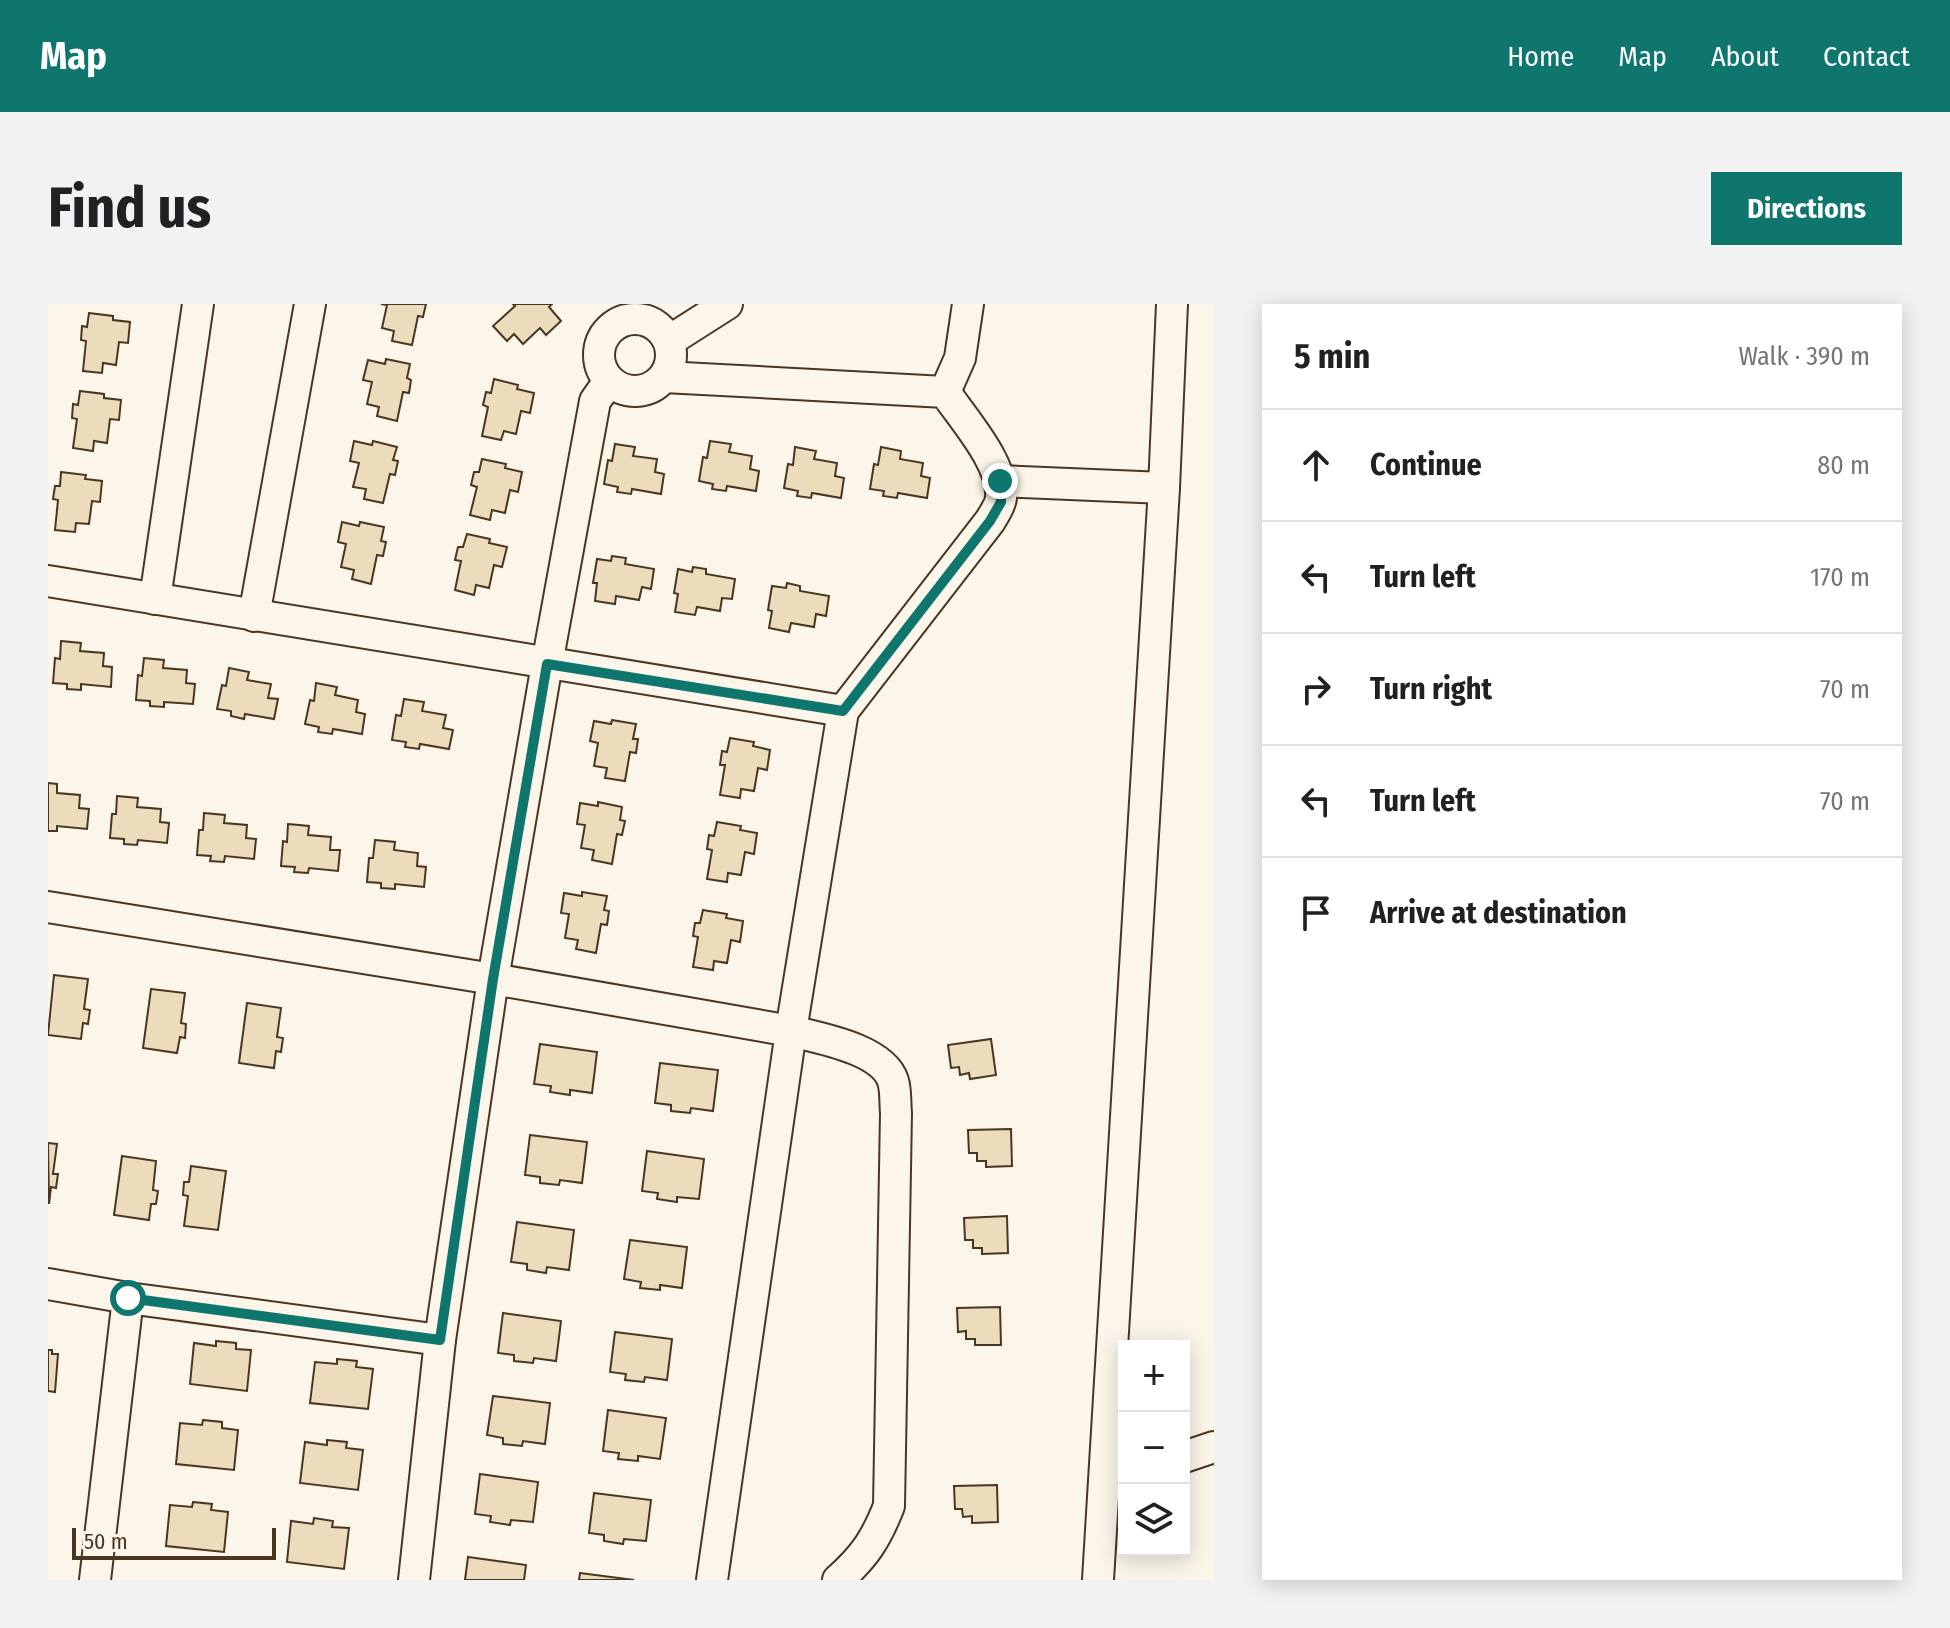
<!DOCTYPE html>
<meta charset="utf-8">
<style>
body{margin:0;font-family:"Fira Sans Condensed",sans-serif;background:#f2f2f2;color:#202124}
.controls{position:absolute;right:24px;bottom:24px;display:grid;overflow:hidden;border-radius:0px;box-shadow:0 4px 20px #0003}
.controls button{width:72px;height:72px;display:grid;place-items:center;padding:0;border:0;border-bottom:2px solid #e0e0e0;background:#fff;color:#202124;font:40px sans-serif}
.scale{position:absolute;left:24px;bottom:20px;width:204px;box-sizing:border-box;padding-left:8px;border:4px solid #4a3520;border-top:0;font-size:22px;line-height:28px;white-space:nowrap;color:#4a3520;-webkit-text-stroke:6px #fbf6e9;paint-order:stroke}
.stop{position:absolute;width:24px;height:24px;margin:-18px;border:6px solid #0f766e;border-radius:50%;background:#fff}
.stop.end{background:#0f766e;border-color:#fff;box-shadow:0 2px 8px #0008}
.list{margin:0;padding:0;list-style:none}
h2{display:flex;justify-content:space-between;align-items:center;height:104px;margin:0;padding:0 32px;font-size:34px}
h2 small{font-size:26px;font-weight:400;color:#757577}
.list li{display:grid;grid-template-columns:52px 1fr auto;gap:24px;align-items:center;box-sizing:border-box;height:112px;padding:0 32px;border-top:2px solid #e0e0e0}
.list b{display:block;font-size:30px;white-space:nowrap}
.list em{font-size:26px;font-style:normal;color:#757577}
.icon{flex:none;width:44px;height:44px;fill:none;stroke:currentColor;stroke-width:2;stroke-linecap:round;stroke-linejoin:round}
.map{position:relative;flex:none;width:1166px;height:1276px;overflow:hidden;border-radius:0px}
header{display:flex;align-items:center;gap:48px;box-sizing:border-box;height:112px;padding:0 40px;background:#0f766e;color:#fff}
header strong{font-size:38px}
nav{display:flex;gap:44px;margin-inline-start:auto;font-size:28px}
.intro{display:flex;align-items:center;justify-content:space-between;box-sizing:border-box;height:192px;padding:0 48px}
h1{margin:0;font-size:56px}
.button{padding:20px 36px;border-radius:0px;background:#0f766e;color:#fff;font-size:28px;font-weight:700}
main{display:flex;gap:48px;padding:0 48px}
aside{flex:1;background:#fff;border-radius:0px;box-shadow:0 4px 20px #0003}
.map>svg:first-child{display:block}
.building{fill:#ecdcbc;stroke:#4a3520;stroke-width:2}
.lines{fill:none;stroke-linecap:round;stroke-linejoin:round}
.minor-casing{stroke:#4a3520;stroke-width:34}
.minor{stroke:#fbf6e9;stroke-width:30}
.route{stroke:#0f766e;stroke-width:10}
</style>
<header>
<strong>Map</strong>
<nav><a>Home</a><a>Map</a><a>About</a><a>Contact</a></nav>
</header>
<div class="intro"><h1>Find us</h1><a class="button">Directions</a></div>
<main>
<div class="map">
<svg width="1166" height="1276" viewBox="0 0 1166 1276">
<rect width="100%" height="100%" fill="#fbf6e9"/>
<g class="building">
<polygon points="333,0 378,0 375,13 370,12 364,41 344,37 346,27 334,24 339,1"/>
<polygon points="465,0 504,0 501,3 513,17 498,31 492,24 475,40 466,30 459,37 445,22 467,2"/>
<polygon points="41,9 65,12 65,16 82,18 80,39 71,38 68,61 55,59 54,69 35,67 38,37 33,36 34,22 39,23"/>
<polygon points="338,55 362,60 359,74 363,76 361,89 355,88 349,117 329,112 331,103 319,100 324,78 315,76 320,56 337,60"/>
<polygon points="446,75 470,81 469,85 486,89 482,109 473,107 468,130 456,127 453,136 434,132 440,103 435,101 438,88 443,89"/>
<polygon points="32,87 56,90 56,94 73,96 71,116 62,115 59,139 46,137 45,147 25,144 29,115 24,114 25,100 30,101"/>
<polygon points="306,137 324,141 325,137 349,143 345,156 350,157 347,171 342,170 335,199 316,195 318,185 305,183 311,159 302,157"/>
<polygon points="662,137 683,140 681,148 704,152 702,165 711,167 708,187 679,182 678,187 664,185 665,180 651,177 655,153 659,154"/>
<polygon points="567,140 587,143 585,152 609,155 607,168 616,170 613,190 584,185 583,190 569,188 570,183 556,180 560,156 564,157"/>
<polygon points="747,143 768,147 766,155 789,159 787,172 796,174 793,194 764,189 763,194 749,192 750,187 736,184 740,160 745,161"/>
<polygon points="833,143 853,147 852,155 875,159 873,172 882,174 879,194 850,189 849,194 835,192 836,187 822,185 826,160 830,161"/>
<polygon points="434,155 458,160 457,164 474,168 470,188 462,186 457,209 444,206 442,216 422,211 429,183 423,181 426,168 431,168"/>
<polygon points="13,168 38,171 37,175 54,177 52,198 44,197 41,220 28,219 27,228 7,226 10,196 5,195 7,182 12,182"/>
<polygon points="294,218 311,222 312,218 336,223 333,237 338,238 335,252 329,251 323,280 304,275 306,266 293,263 298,240 290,238"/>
<polygon points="419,230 442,235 441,239 459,243 454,263 446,261 441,284 428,281 426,291 407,286 413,257 407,256 410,243 415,243"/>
<polygon points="564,252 578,254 577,260 606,265 603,285 594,283 591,296 568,292 567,300 547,297 549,279 545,279 549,255 563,257"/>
<polygon points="645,263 658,265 658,270 687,275 684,295 674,294 672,307 649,303 647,311 627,308 630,290 626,289 630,265 644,268"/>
<polygon points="739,279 752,282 752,287 781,292 778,312 768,310 766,323 743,319 741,328 721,324 724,307 720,306 724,282 738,284"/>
<polygon points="13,337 33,339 32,347 56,349 55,362 64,363 63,383 33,380 33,386 19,385 19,380 5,379 7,354 12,355"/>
<polygon points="96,354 116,356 115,364 139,366 138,379 147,380 145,400 116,398 116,403 102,402 102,397 88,396 90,371 94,372"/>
<polygon points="181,364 201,368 199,376 223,380 220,394 230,395 226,415 197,410 196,415 183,412 183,407 169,405 174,381 178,382"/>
<polygon points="268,379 289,383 287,391 310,396 308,408 317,410 314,430 285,425 284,430 270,428 271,423 257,420 262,396 266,397"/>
<polygon points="356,395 376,398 374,407 398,411 395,424 405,426 401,445 372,440 371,445 357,443 358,438 344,436 348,411 353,412"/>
<polygon points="564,416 588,420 585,435 590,435 588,449 582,448 577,477 557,474 559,464 546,462 550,439 542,437 546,417 563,420"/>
<polygon points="682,434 706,438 705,442 722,446 719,466 710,464 706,487 693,485 692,494 672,491 677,461 672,461 674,447 679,448"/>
<polygon points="0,479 9,480 9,489 32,491 31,504 41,505 39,525 9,522 9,527 0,527"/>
<polygon points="69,492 90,494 89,503 113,505 112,518 121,519 119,539 90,536 89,541 76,540 76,535 62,534 64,510 68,510"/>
<polygon points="550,498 574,503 572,516 577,517 574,531 569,530 564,560 544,556 546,546 533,544 537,521 529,520 532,499 550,502"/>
<polygon points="156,509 177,511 176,519 199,521 198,534 208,535 206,555 177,552 176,558 162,557 163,552 149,551 151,526 155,526"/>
<polygon points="669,518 693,522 692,526 709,529 706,550 697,548 693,571 680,569 679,578 659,575 664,546 659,545 661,531 666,532"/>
<polygon points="240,520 261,522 260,531 283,533 282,546 292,546 290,567 261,564 260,569 246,568 247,563 233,562 235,537 239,538"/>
<polygon points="327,536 347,538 346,546 370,549 369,562 378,563 376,583 347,580 347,585 333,584 333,579 319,578 321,554 325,554"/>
<polygon points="534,588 559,592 556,606 561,607 559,621 553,620 548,649 528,645 530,636 517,634 521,610 513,609 516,589 534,592"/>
<polygon points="655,606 679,610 678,614 695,617 692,638 683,636 679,659 666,657 665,666 645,663 650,633 645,632 647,619 652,619"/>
<polygon points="6,671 40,675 36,705 42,706 40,720 35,719 33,735 0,731"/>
<polygon points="103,685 137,689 133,719 138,720 137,734 132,733 129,749 95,744"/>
<polygon points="199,699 233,704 229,733 235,734 233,748 228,747 226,764 191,759"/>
<polygon points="943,735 948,771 922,775 921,769 912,771 911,763 903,764 900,741"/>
<polygon points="492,740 549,748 544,789 522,786 522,791 502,788 503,782 486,780"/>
<polygon points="612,759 670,766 665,807 643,804 642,809 623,807 623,801 607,799"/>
<polygon points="963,825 964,862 938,863 938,857 929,857 929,849 921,849 920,826"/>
<polygon points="482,831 539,838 534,879 512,876 511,881 492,879 492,873 477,871"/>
<polygon points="0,839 9,840 5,870 10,870 8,884 3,883 1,900"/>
<polygon points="599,847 656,855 651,895 629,893 629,898 609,895 610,889 594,887"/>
<polygon points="74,852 108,857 105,886 110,887 108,900 103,900 101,916 66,911"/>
<polygon points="143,862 178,867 170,926 136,922 140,892 135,891 136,878 141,878"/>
<polygon points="959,912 960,949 934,950 934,944 925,944 925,936 917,936 916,914"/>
<polygon points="469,918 526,926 521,966 499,963 498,969 479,966 479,960 463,958"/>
<polygon points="582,936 639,943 634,984 612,981 612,986 592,984 593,978 576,975"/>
<polygon points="952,1003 953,1041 927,1041 927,1035 918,1035 918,1027 910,1028 909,1004"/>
<polygon points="455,1009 513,1017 508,1057 486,1054 485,1059 466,1057 466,1051 450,1049"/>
<polygon points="567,1028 624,1035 619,1076 597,1073 596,1078 577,1076 578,1070 562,1068"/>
<polygon points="168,1037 188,1039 188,1045 203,1046 199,1087 142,1080 146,1039 168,1042"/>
<polygon points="0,1046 4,1046 4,1050 10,1050 7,1088 0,1087"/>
<polygon points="289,1055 309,1057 308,1063 325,1065 320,1105 262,1099 267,1058 289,1060"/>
<polygon points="445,1092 502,1099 497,1140 475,1137 474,1142 455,1140 455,1134 439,1131"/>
<polygon points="560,1106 618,1114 612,1155 590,1152 590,1157 570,1155 571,1149 555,1147"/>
<polygon points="155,1116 174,1118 174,1124 190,1126 186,1166 128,1160 132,1119 154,1121"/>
<polygon points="279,1136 299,1138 298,1144 315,1146 310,1186 252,1179 257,1138 279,1141"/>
<polygon points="432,1170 490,1178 485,1218 463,1216 462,1221 442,1218 443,1212 427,1210"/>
<polygon points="949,1181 950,1218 924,1219 924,1212 915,1213 914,1205 907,1205 906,1182"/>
<polygon points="546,1189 603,1196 598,1237 576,1235 575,1240 556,1237 556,1231 541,1229"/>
<polygon points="145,1198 164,1200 163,1206 180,1208 176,1248 118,1242 122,1201 144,1203"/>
<polygon points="266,1214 285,1217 284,1223 301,1224 296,1265 239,1258 243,1217 265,1220"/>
<polygon points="420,1253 478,1261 476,1276 417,1276"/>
<polygon points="532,1269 586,1276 531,1276"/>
</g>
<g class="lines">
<g class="minor-casing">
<g id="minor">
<circle cx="587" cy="51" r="36"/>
<polyline points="621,37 679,0"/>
<path d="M616,73L897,88C916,116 956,160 953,194C952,202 946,210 942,217L795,407"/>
<polyline points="897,88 912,54 920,0"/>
<polyline points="952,177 1116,184"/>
<path d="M0,277L795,407L743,727C771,734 835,745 845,777C848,786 847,799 848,809L841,1202C828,1235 817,1252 790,1276"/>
<polyline points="107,295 150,0"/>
<polyline points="206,312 262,0"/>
<polyline points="0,603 445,675 743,727 664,1276"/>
<polyline points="0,980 80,994"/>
<polyline points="1136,1153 1166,1143"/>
<polyline points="47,1276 80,994 392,1036 445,675 499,360 547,97 561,77"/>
<polyline points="366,1276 392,1036"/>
<polyline points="1050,1276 1116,184 1124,0"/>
</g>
</g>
<use href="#minor" class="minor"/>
</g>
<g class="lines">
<polyline class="route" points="80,994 392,1036 445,675 499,360 795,407 942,217 953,198 952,177"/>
</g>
</svg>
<div class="controls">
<button>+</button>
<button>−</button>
<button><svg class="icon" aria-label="layers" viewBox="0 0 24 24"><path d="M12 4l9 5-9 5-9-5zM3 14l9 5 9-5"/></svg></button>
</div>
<div class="scale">50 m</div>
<div class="stop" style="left:80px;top:994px"></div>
<div class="stop end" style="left:952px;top:177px"></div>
</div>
<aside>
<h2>5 min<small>Walk · 390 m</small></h2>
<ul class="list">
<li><svg class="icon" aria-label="ahead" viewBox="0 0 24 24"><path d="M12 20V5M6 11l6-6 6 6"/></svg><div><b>Continue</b></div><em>80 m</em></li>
<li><svg class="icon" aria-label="left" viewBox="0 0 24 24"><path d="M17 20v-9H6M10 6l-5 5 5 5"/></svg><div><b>Turn left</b></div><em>170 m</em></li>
<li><svg class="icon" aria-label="right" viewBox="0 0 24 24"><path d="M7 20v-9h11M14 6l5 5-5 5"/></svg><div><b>Turn right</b></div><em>70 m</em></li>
<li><svg class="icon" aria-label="left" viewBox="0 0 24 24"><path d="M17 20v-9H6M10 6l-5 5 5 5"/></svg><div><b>Turn left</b></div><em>70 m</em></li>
<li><svg class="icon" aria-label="arrive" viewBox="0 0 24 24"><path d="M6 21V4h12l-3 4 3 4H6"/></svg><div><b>Arrive at destination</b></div></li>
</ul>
</aside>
</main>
